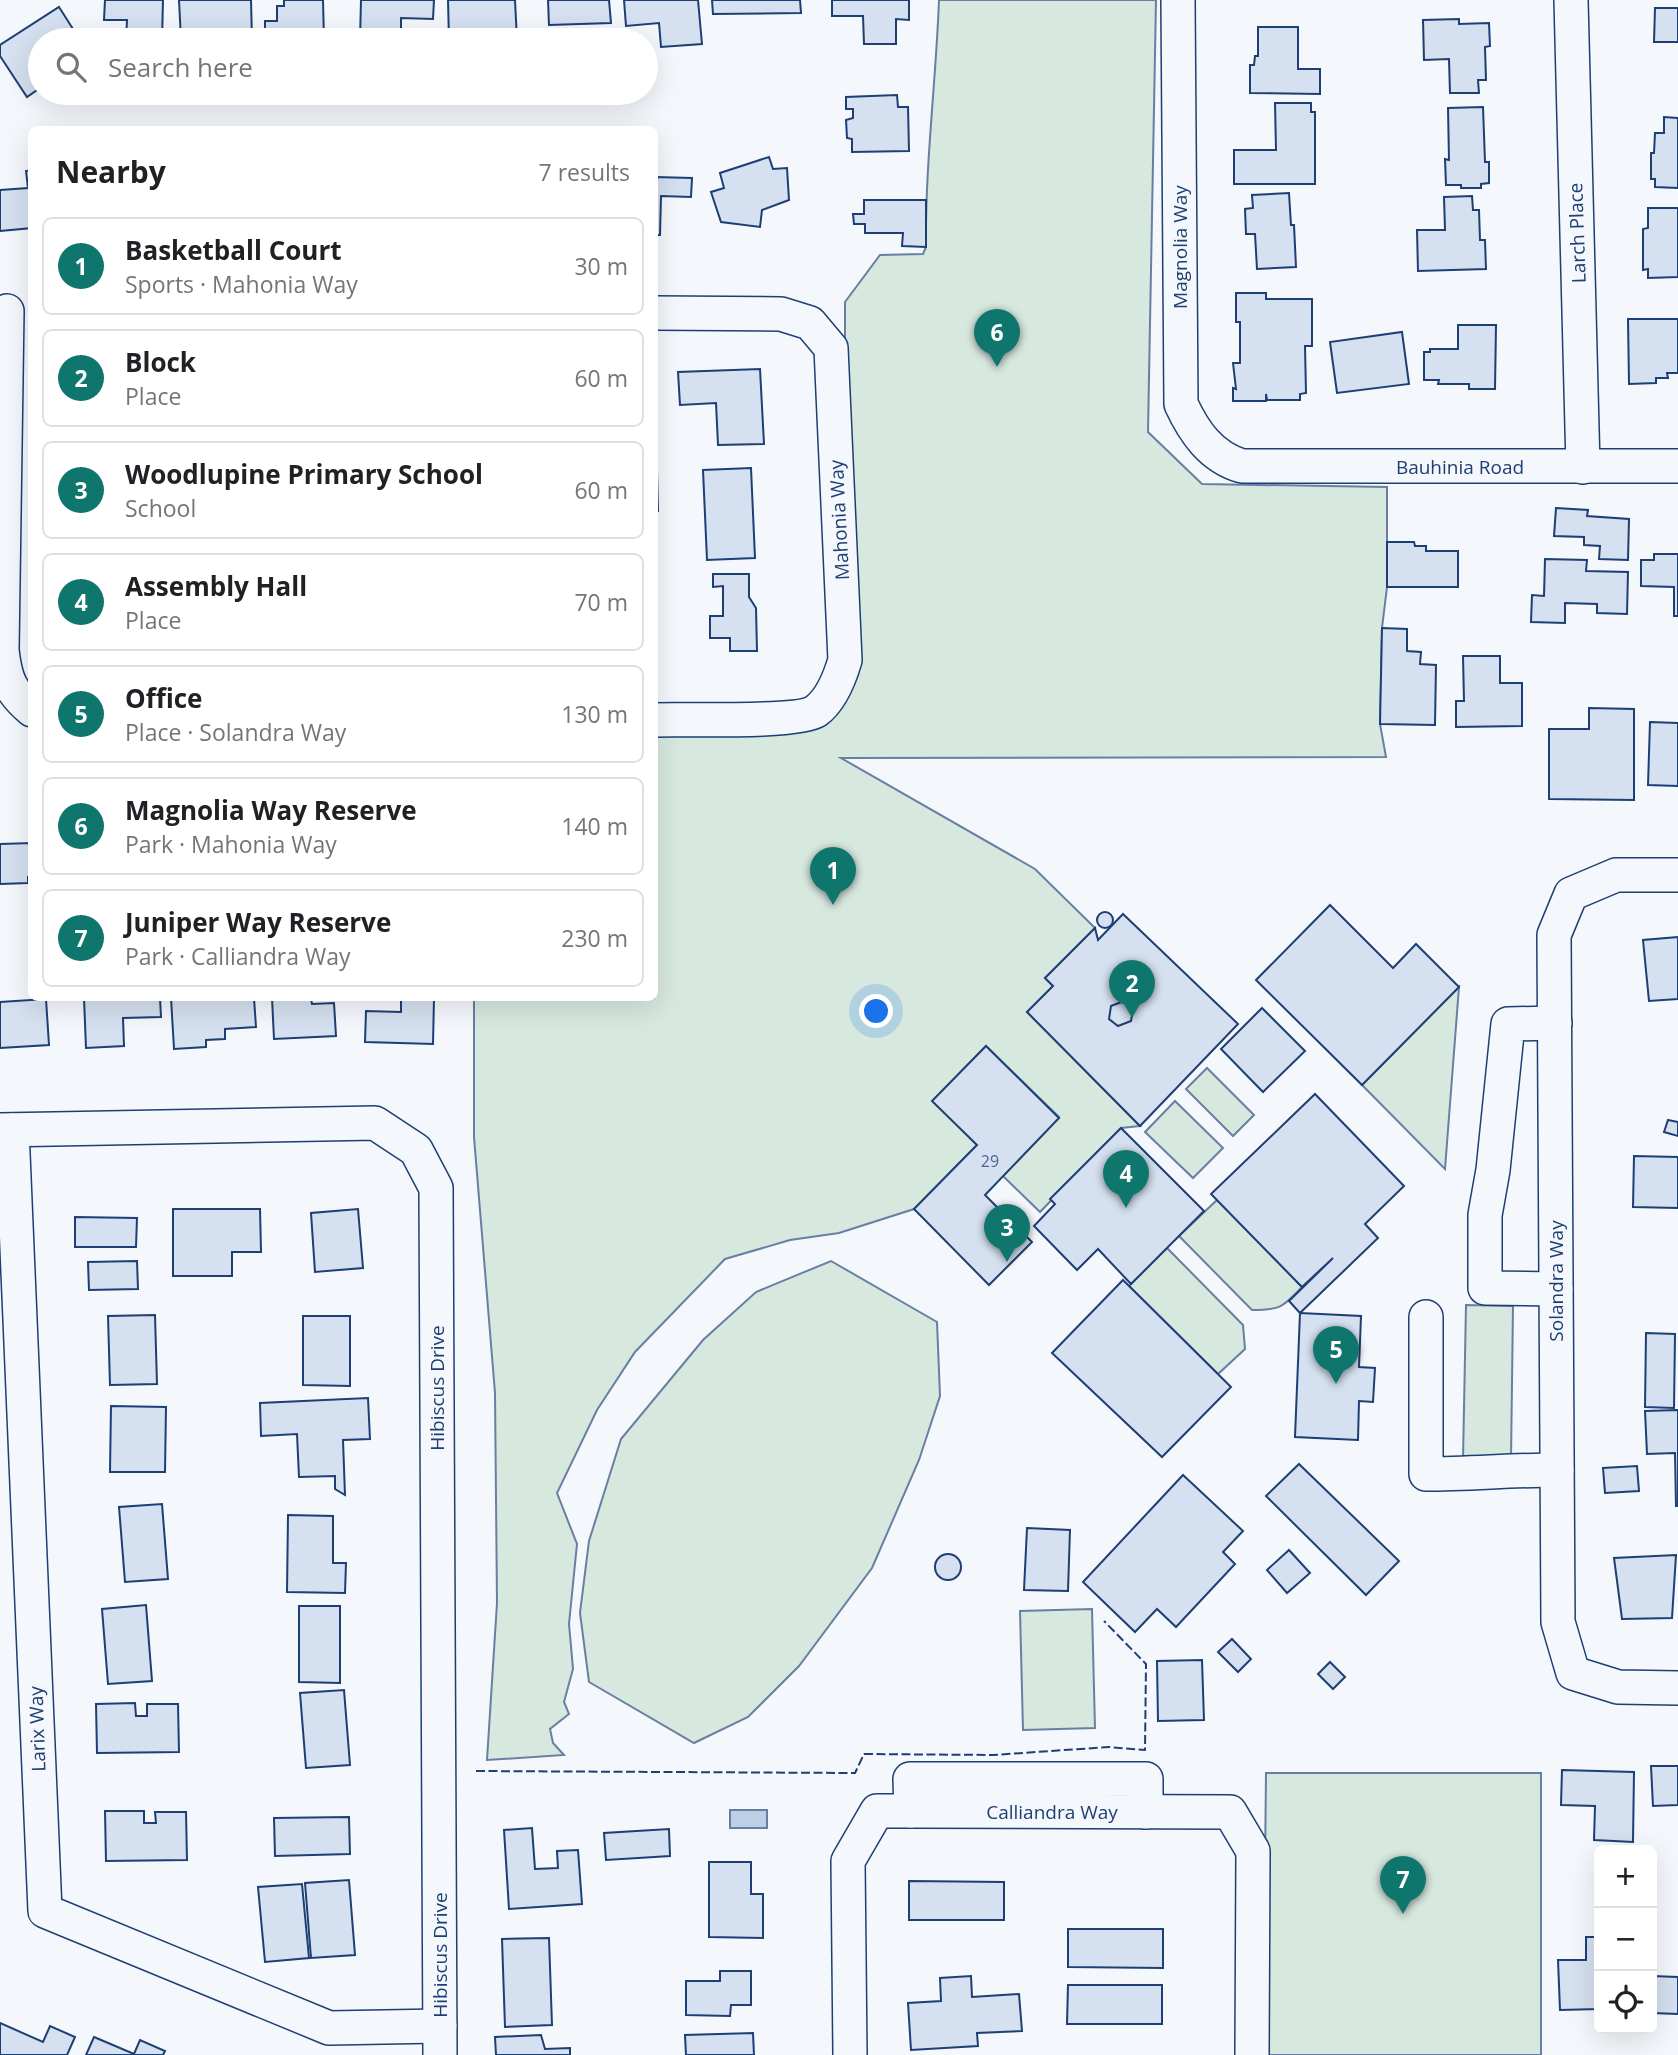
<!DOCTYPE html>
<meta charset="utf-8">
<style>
body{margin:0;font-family:"Open Sans",sans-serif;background:#f2f2f2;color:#202124}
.controls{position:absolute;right:21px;bottom:21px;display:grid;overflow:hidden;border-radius:10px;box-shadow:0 7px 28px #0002}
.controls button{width:63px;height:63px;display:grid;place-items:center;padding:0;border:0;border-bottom:2px solid #e0e0e0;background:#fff;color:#202124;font:35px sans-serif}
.you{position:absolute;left:877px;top:1012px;width:24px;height:24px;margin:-18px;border:5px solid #fff;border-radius:50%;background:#1a73e8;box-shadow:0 0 0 10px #1a73e833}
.badge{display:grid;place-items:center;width:46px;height:46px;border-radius:50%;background:#0f766e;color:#fff;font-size:23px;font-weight:700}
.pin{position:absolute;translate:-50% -58px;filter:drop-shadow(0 2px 4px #0008)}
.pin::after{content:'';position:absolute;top:37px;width:24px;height:21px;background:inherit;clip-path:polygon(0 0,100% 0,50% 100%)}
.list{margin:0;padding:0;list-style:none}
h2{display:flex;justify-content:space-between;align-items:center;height:91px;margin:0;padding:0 28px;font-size:30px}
h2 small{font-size:23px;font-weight:400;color:#757577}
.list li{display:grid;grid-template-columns:46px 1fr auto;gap:21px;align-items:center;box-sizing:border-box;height:98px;margin:0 14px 14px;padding:0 14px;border:2px solid #e0e0e0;border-radius:10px}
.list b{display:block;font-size:26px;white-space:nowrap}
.list p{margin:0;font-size:23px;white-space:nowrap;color:#757577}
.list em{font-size:23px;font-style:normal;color:#757577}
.icon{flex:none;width:38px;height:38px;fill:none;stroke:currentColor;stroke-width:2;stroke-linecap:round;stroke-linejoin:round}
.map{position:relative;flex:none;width:1678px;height:2055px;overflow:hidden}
.search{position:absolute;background:#fff;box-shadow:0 7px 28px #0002;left:28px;top:28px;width:630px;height:77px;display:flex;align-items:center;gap:18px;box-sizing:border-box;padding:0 24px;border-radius:38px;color:#757577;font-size:26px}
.panel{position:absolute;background:#fff;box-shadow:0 7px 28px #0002;left:28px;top:126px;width:630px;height:875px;border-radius:10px}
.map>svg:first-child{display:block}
.green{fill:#d7e8df;stroke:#687fa3;stroke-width:2}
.water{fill:#bed0e5;stroke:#687fa3;stroke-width:2}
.building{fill:#d5e0f0;stroke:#1d3f73;stroke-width:2}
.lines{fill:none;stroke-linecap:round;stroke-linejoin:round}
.minor-casing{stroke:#1d3f73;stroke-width:36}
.minor{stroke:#f4f7fb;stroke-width:33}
.fence{stroke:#1d3f73;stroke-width:2;stroke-dasharray:9 3.5;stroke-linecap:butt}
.labels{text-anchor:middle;stroke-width:5;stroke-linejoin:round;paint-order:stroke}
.number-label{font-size:16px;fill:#4b6792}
.street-label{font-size:19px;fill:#1d3f73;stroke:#f4f7fb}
</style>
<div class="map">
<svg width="1678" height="2055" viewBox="0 0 1678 2055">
<rect width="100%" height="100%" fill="#f4f7fb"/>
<g class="green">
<path d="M939,0H1156L1148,432L1202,484L1387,487V587L1382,628L1380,724L1386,757L841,758L1035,869L1095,928L1045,978L1053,986L1027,1012L1140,1126L1121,1128L1040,1212L1003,1176L1059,1117L986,1046L933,1101L977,1145L914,1209L839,1233L790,1240L725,1259L635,1352L597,1410L557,1493L577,1544L569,1624L573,1669L564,1702L569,1714L550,1729L553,1743L564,1755L487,1760L497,1603L495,1393L474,1137V998H654L655,710L808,704L845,660V302L880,255L923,254L926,247C925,165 936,82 939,0Z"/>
<polygon points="1459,987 1445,1169 1362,1085"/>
<polygon points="1207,1068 1254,1115 1233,1136 1186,1089"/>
<polygon points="1175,1101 1223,1148 1193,1178 1145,1132"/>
<path d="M1217,1200L1302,1287C1282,1308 1280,1310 1252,1310L1179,1236Z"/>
<polygon points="1167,1248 1243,1325 1245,1349 1218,1374 1129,1286"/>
<polygon points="831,1261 937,1322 940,1396 919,1460 872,1568 799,1666 748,1717 694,1743 589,1682 580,1613 589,1541 621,1439 703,1340 756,1292"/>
<polygon points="1466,1305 1513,1306 1511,1460 1463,1459"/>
<polygon points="1092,1609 1095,1728 1023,1730 1020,1611"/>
<polygon points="1266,1773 1541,1773 1541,2055 1263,2055"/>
</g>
<rect class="water" x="730" y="1810" width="37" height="18"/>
<g class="building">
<polygon points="105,0 163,0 162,40 126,40 127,20 104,20"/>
<polygon points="179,0 251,0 252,40 181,40"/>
<polygon points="284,0 323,0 324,40 265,40 265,21 277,21 277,6 284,6"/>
<polygon points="361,0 434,0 433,19 401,18 401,40 360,40"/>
<polygon points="448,0 515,0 517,40 449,40"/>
<polygon points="548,0 609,0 611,23 549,25"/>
<polygon points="624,0 698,0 702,44 661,47 659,23 626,26"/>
<polygon points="712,0 800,0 801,13 713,14"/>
<polygon points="832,0 909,0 909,20 896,19 896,44 864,44 863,16 832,16"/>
<polygon points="59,7 80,40 40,40 40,88 27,97 0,56 0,45"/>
<polygon points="1655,8 1678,8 1678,42 1654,42"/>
<polygon points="1459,19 1459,24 1489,23 1490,46 1485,47 1486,80 1478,80 1479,93 1450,93 1449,59 1424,60 1423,20"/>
<polygon points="1258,27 1298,27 1298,69 1320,69 1320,94 1250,93 1250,65 1254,65 1255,56 1258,56"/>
<polygon points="897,95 898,107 908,107 909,151 852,152 852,139 847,138 846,120 853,118 853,109 846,109 846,97"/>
<polygon points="1275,103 1311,103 1311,112 1315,112 1315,184 1234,184 1234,150 1276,150"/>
<polygon points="1483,107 1485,162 1489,162 1489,183 1481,184 1481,188 1461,188 1461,185 1446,185 1445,159 1449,160 1448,108"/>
<polygon points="1664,117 1678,118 1678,188 1655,187 1655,179 1651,179 1651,153 1654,153 1655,133 1664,133"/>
<polygon points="769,157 773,169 787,168 789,200 762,210 760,227 721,222 711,192 724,188 720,173"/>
<polygon points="32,170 32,228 0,231 0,190 28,188 26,171"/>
<polygon points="654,177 692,178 691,197 661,196 660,235 654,235"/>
<polygon points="1289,193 1291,225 1294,225 1296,267 1257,269 1255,234 1246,234 1245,209 1253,208 1252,195"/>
<polygon points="1472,196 1473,210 1479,210 1480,240 1485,240 1486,269 1418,271 1417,230 1445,230 1444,197"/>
<polygon points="864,200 926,200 926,247 902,246 903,233 865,233 865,224 854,224 853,214 864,214"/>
<polygon points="1648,208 1678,208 1678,277 1648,278 1648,269 1643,270 1643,229 1648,228"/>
<polygon points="1236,293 1266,293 1266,299 1312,299 1312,346 1305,346 1306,393 1300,394 1300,400 1267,400 1266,394 1266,401 1233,401 1233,388 1236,389 1233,363 1240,363 1240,322 1236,322"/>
<polygon points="1628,319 1678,319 1678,373 1667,373 1668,378 1656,378 1656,383 1629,384"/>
<polygon points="1458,325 1496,325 1495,389 1469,389 1469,384 1438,384 1439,380 1424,380 1424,352 1430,352 1430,349 1458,349"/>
<polygon points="1402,332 1409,384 1337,393 1330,342"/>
<polygon points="760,369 764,444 718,445 716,403 680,405 678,372"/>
<polygon points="751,468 755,558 707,560 703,470"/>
<polygon points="654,470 657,470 658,511 654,511"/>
<polygon points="1556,508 1588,510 1587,516 1629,519 1628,560 1599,559 1600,546 1584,545 1584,537 1554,536"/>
<polygon points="1387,542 1414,542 1415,546 1426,546 1426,551 1458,551 1458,587 1387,587"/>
<polygon points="1654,554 1678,554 1678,616 1674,616 1674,587 1641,586 1641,560 1654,560"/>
<polygon points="1545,559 1587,560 1586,571 1628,572 1627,614 1597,613 1597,604 1565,603 1565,623 1531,622 1532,595 1544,596"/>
<polygon points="713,574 749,574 749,597 756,608 757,651 730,651 730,638 710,638 710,616 723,616 723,586 713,587"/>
<polygon points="1382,628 1407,629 1407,651 1421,652 1420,664 1436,665 1435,725 1380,724"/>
<polygon points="1463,656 1500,656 1500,683 1522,683 1522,726 1456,727 1456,701 1464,701"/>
<polygon points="1589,708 1634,709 1634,800 1549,799 1549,729 1589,729"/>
<polygon points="1650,722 1678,723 1678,786 1648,785"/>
<polygon points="32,843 32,877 28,877 28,883 0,884 0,844"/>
<polygon points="1330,905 1393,968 1416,944 1459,987 1362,1085 1256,980"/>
<circle cx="1105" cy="920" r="8"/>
<polygon points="1123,914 1238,1024 1140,1126 1027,1012 1053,986 1045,978 1095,928 1098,940"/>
<polygon points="1678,937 1678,999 1649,1001 1643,940"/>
<polygon points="84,998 160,998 161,1017 123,1018 124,1046 86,1048"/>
<polygon points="171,998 254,998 256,1027 225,1029 225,1039 206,1040 206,1047 174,1049"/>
<polygon points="272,998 311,998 312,1004 334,1003 336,1036 274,1039"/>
<polygon points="401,998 434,998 433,1044 365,1042 366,1011 401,1012"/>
<polygon points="46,999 49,1045 0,1048 0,1002"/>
<polygon points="1124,1001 1133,1009 1131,1021 1118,1026 1109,1019 1111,1006"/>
<polygon points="1262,1008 1305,1051 1263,1092 1221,1049"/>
<polygon points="986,1046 1059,1118 985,1195 1032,1242 989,1285 914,1209 977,1145 932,1101"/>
<polygon points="1315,1094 1404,1186 1365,1224 1378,1238 1300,1313 1289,1301 1333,1258 1302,1287 1211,1194"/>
<polygon points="1668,1120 1678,1122 1678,1136 1664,1132"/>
<polygon points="1121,1128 1204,1211 1131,1284 1098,1249 1077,1270 1034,1226 1055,1204 1050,1199"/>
<polygon points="1634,1156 1678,1157 1678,1208 1633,1207"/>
<polygon points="173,1209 260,1209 261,1252 232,1252 232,1276 173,1276"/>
<polygon points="358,1209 363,1268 315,1272 311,1213"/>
<polygon points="75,1217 137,1218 136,1247 75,1247"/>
<polygon points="137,1261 138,1289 89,1290 88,1262"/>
<polygon points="1123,1280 1231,1387 1162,1457 1052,1353"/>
<polygon points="1300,1313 1361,1316 1359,1367 1375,1368 1373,1402 1359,1401 1358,1440 1295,1437"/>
<polygon points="155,1315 157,1384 110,1385 108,1316"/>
<polygon points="303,1316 350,1316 350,1386 303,1385"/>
<polygon points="1646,1333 1675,1334 1674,1408 1645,1407"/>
<polygon points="368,1398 370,1439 343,1440 345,1495 335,1489 335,1476 299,1477 297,1434 261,1436 260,1403"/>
<polygon points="111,1406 166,1407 165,1472 110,1472"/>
<polygon points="1678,1410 1678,1506 1676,1506 1675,1453 1647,1454 1645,1411"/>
<polygon points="1299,1464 1399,1561 1366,1595 1266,1496"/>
<polygon points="1637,1466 1639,1491 1605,1493 1603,1468"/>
<polygon points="1183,1475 1243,1531 1223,1552 1235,1564 1176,1627 1157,1609 1135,1632 1083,1582"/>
<polygon points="162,1504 168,1579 125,1582 119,1507"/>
<polygon points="288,1515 333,1516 333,1563 346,1563 345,1593 287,1592"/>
<polygon points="1027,1528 1070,1530 1068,1591 1024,1590"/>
<polygon points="1289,1550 1310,1573 1287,1593 1267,1570"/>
<circle cx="948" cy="1567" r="13"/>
<polygon points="1676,1555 1672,1618 1622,1619 1614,1558"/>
<polygon points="146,1605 152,1681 108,1684 102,1609"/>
<polygon points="299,1606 340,1606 340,1683 299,1682"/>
<polygon points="1232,1639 1251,1659 1238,1672 1218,1652"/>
<polygon points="1202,1660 1204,1720 1158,1721 1157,1661"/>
<polygon points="1330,1662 1345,1677 1333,1689 1318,1674"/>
<polygon points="344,1690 350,1765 306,1768 300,1693"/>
<polygon points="135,1703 136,1716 147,1716 147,1704 178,1704 179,1752 97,1753 96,1704"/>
<polygon points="1651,1766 1678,1766 1678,1805 1653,1806"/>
<polygon points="1562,1770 1634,1772 1633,1842 1594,1840 1595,1806 1561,1805"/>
<polygon points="105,1811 144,1811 144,1823 156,1823 155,1812 186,1812 187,1860 106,1861"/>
<polygon points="349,1817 350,1854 275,1856 274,1818"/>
<polygon points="532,1828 535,1869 558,1868 557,1851 578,1850 582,1904 509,1909 504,1830"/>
<polygon points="669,1829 670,1856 606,1860 604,1833"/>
<polygon points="709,1862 751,1862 751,1894 763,1894 763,1938 709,1937"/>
<polygon points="349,1880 355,1955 311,1958 305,1883"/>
<polygon points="909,1881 1004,1882 1004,1920 909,1920"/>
<polygon points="302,1884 309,1958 265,1962 258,1887"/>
<polygon points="1068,1929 1163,1929 1163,1968 1068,1967"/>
<polygon points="1586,1937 1599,1937 1599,2009 1560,2010 1558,1960 1586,1960"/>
<polygon points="549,1938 552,2025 505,2027 502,1939"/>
<polygon points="720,1971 751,1971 751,2005 731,2005 730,2016 686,2015 686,1981 720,1981"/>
<polygon points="971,1976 972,1997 1019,1994 1022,2031 977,2033 978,2046 911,2050 908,2003 941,2001 940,1978"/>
<polygon points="1652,1976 1678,1977 1678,2014 1652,2013"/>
<polygon points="1068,1985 1162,1985 1162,2024 1067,2024"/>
<polygon points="0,2023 43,2042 50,2026 75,2037 67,2055 0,2055"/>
<polygon points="753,2033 754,2055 686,2055 685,2035"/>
<polygon points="541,2035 545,2049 570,2048 570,2055 496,2055 495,2037"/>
<polygon points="94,2037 134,2054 140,2040 165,2051 163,2055 86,2055"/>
</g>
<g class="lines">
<g class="minor-casing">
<g id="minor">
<path d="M1178,0L1181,404C1194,432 1211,457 1242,466H1678"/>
<polyline points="1571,0 1583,467"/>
<path d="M7,311L2,650C5,678 10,692 32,710"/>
<path d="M654,313L781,314L810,323L831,348L845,660C840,677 831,700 816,711C799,723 682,719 654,720"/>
<polyline points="1678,875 1616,875 1571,894 1554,935 1558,1622 1573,1673 1618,1687 1678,1688"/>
<polyline points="1555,1023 1508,1024 1493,1170 1485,1215 1485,1288 1556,1289"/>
<polyline points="0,1130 375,1123 416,1150 436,1188 440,2055"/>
<polyline points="12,1130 45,1911 329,2028 440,2026"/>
<path d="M1426,1317V1474C1469,1474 1513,1470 1557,1470"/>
<polyline points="911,1811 910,1779 1146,1779 1146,1812"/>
<polyline points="850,2055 848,1861 877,1811 911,1811 1230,1812 1253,1851 1252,2055"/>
</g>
</g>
<use href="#minor" class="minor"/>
<polyline class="fence" points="476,1771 855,1773 864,1754 993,1755 1109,1747 1145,1750 1146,1664 1104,1621"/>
</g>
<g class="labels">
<g class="number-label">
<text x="990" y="1167">29</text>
</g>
<g class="street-label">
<text transform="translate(1577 233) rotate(-92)" y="7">Larch Place</text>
<text transform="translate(1180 247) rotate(-90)" y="7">Magnolia Way</text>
<text x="1460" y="474">Bauhinia Road</text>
<text transform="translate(839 520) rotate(-93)" y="7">Mahonia Way</text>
<text transform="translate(1556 1281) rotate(-90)" y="7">Solandra Way</text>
<text transform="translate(437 1388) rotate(-90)" y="7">Hibiscus Drive</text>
<text transform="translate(37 1729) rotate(-92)" y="7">Larix Way</text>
<text x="1052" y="1819">Calliandra Way</text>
<text transform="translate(440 1955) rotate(-90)" y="7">Hibiscus Drive</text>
</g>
</g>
</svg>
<div class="controls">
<button>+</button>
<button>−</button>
<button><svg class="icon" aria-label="locate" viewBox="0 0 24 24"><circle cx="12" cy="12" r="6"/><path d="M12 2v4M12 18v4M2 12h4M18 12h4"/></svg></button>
</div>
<div class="you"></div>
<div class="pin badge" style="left:833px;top:905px">1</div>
<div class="pin badge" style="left:1132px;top:1018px">2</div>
<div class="pin badge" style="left:1007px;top:1262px">3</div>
<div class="pin badge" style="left:1126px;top:1208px">4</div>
<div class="pin badge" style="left:1336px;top:1384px">5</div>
<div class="pin badge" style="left:997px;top:367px">6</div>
<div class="pin badge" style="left:1403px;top:1914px">7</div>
<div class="search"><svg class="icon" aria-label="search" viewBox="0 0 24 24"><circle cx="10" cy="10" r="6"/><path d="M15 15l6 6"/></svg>Search here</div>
<section class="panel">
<h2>Nearby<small>7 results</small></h2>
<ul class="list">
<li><span class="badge">1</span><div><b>Basketball Court</b><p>Sports · Mahonia Way</p></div><em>30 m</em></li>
<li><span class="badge">2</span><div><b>Block</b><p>Place</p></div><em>60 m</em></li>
<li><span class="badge">3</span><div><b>Woodlupine Primary School</b><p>School</p></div><em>60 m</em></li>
<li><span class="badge">4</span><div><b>Assembly Hall</b><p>Place</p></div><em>70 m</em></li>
<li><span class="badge">5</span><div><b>Office</b><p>Place · Solandra Way</p></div><em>130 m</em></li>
<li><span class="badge">6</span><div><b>Magnolia Way Reserve</b><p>Park · Mahonia Way</p></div><em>140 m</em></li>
<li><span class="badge">7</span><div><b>Juniper Way Reserve</b><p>Park · Calliandra Way</p></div><em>230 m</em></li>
</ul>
</section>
</div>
